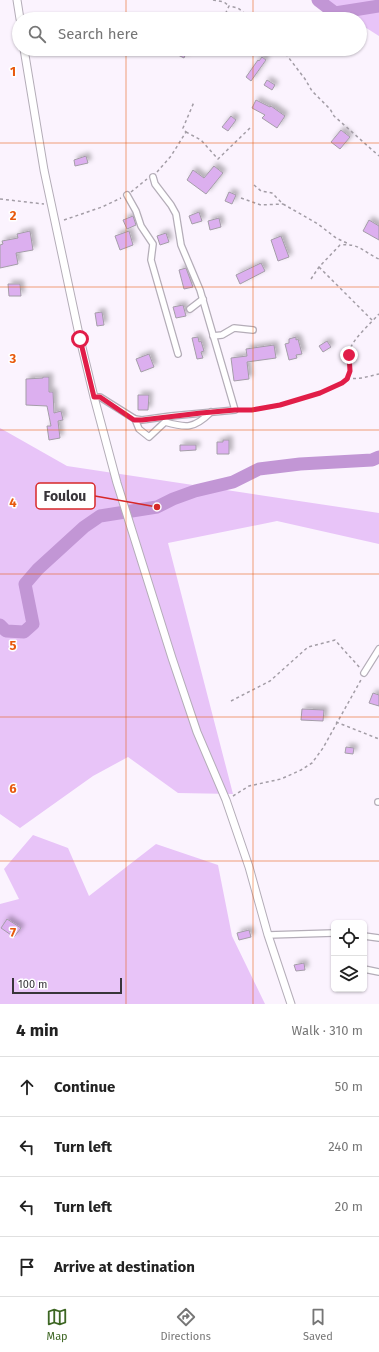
<!DOCTYPE html>
<meta charset="utf-8">
<style>
body{margin:0;font-family:"Fira Sans",sans-serif;background:#f6f6f6;color:#222}
.controls{position:absolute;right:12px;bottom:12px;display:grid;overflow:hidden;border-radius:6px;box-shadow:0 1px 3px #0004}
.controls button{width:36px;height:36px;display:grid;place-items:center;padding:0;border:0;border-bottom:1px solid #e0e0e0;background:#fff;color:#222;font:20px sans-serif}
.scale{position:absolute;left:12px;bottom:10px;width:110px;box-sizing:border-box;padding-left:4px;border:2px solid #38353a;border-top:0;font-size:11px;line-height:14px;white-space:nowrap;color:#38353a;-webkit-text-stroke:3px #fff;paint-order:stroke}
.stop{position:absolute;width:12px;height:12px;margin:-9px;border:3px solid #e11d48;border-radius:50%;background:#fff}
.stop.end{background:#e11d48;border-color:#fff;box-shadow:0 1px 4px #0008}
.list{margin:0;padding:0;list-style:none}
h2{display:flex;justify-content:space-between;align-items:center;height:52px;margin:0;padding:0 16px;font-size:17px}
h2 small{font-size:13px;font-weight:400;color:#767676}
.list li{display:grid;grid-template-columns:26px 1fr auto;gap:12px;align-items:center;box-sizing:border-box;height:60px;padding:0 16px;border-top:1px solid #e0e0e0}
.list b{display:block;font-size:15px;white-space:nowrap}
.list em{font-size:13px;font-style:normal;color:#767676}
.icon{flex:none;width:22px;height:22px;fill:none;stroke:currentColor;stroke-width:2;stroke-linecap:round;stroke-linejoin:round}
.map{position:relative;flex:none;width:379px;height:1004px;overflow:hidden}
.search{position:absolute;background:#fff;box-shadow:0 1px 3px #0004;left:12px;right:12px;top:12px;height:44px;display:flex;align-items:center;gap:10px;box-sizing:border-box;padding:0 14px;border-radius:22px;color:#767676;font-size:15px}
.sheet{height:292px;background:#fff}
nav{display:flex;justify-content:space-around;align-items:center;box-sizing:border-box;height:56px;border-top:1px solid #e0e0e0;background:#fff;font-size:11px;color:#767676}
nav a{display:grid;justify-items:center;gap:2px}
nav .on{color:#3d6623}
.map>svg:first-child{display:block}
.green{fill:#e8c4f8}
.lines{fill:none;stroke-linecap:round;stroke-linejoin:round}
.river{stroke:#c296d5;stroke-width:13}
.building{fill:#dcafef;stroke:#a49da8;filter:url(#shadow)}
.minor-casing{stroke:#b4adb8;stroke-width:8}
.tertiary-casing{stroke:#b4adb8;stroke-width:9}
.path{stroke:#a39da6;stroke-width:1.5;stroke-dasharray:3 3;stroke-linecap:butt}
.minor{stroke:#fff;stroke-width:5.5}
.tertiary{stroke:#fff;stroke-width:7}
.route{stroke:#e11d48;stroke-width:5}
.grid{fill:none;stroke:#e8590c;stroke-width:1;stroke-opacity:0.55}
.grid-label{font-size:13px;text-anchor:middle;font-weight:bold;fill:#e8590c;stroke:#fff;stroke-width:3;stroke-linejoin:round;paint-order:stroke}
.leader{fill:none;stroke:#d62828;stroke-width:1.5}
.callout-dot{fill:#d62828;stroke:#fff;stroke-width:1.5}
.callout{fill:#fff;stroke:#d62828;stroke-width:1.5}
.callout-label{font-size:14px;text-anchor:middle;font-weight:bold;fill:#38353a}
</style>
<div class="map">
<svg width="379" height="1004" viewBox="0 0 379 1004">
<defs>
<filter id="shadow"><feDropShadow dx="3.5" dy="-3.5" stdDeviation="2" flood-color="#0004"/></filter>
</defs>
<rect width="100%" height="100%" fill="#fbf3fe"/>
<g class="green">
<polygon points="323,0 379,0 379,36 360,24 360,19 352,19"/>
<polygon points="0,428 67,466 379,513 379,544 277,521 168,543 233,794 178,793 128,757 93,776 20,828 0,814"/>
<polygon points="33,835 68,848 89,896 156,844 218,865 232,936 265,1004 0,1004 0,904 19,899 4,869"/>
</g>
<g class="lines">
<g class="river">
<polyline points="318,0 335,13 379,6"/>
<polyline points="0,625 6,631 24,632 33,624 25,584 38,569 84,527 100,516 157,507 173,499 195,491 233,482 259,469 300,464 372,460 379,457"/>
</g>
</g>
<g class="building">
<polygon points="181,49 188,49 184,58 178,55"/>
<polygon points="262,57 266,60 251,81 246,77 258,60 259,61"/>
<polygon points="267,80 275,85 272,90 264,85"/>
<polygon points="256,100 270,107 271,106 285,116 277,128 262,118 265,115 252,108"/>
<polygon points="231,116 236,120 228,131 222,127"/>
<polygon points="341,130 350,137 340,149 331,142"/>
<polygon points="86,156 88,163 75,166 74,160"/>
<polygon points="214,166 223,173 206,194 187,180 193,170 204,178"/>
<polygon points="229,192 236,195 232,204 225,201"/>
<polygon points="199,212 202,221 192,224 189,216"/>
<polygon points="133,216 136,225 127,229 123,220"/>
<polygon points="219,218 221,227 210,230 208,221"/>
<polygon points="369,220 379,226 379,240 363,231"/>
<polygon points="30,231 33,250 16,253 18,264 0,268 0,245 3,244 2,241 18,238 17,234"/>
<polygon points="129,231 133,245 120,250 115,236"/>
<polygon points="166,233 169,242 160,245 157,236"/>
<polygon points="281,236 289,257 278,261 271,240"/>
<polygon points="261,263 265,271 240,284 236,275"/>
<polygon points="186,268 193,287 184,289 179,270"/>
<polygon points="8,284 20,284 21,296 9,296"/>
<polygon points="183,305 186,316 176,318 173,307"/>
<polygon points="102,312 104,325 97,326 95,313"/>
<polygon points="198,337 199,342 201,341 204,351 201,352 203,358 197,359 192,338"/>
<polygon points="296,337 296,340 298,339 302,354 296,355 297,358 289,360 285,344 289,343 289,339"/>
<polygon points="327,341 331,347 323,352 319,346"/>
<polygon points="274,345 276,358 247,362 249,379 234,381 231,358 247,356 246,349"/>
<polygon points="149,354 154,367 141,372 136,359"/>
<polygon points="43,377 49,377 49,392 53,392 54,413 61,411 63,420 58,421 60,438 49,440 47,426 51,426 47,406 26,405 26,379 43,378"/>
<polygon points="138,395 149,395 148,410 138,410"/>
<polygon points="223,440 229,440 229,454 217,454 217,442 223,442"/>
<polygon points="180,445 196,445 196,450 180,451"/>
<polygon points="373,693 379,695 379,706 369,703"/>
<polygon points="302,709 324,710 323,721 301,720"/>
<polygon points="346,747 354,748 353,754 345,753"/>
<polygon points="7,919 21,928 14,937 1,928"/>
<polygon points="249,930 251,937 239,940 237,933"/>
<polygon points="304,963 305,970 296,971 294,965"/>
</g>
<g class="lines">
<g class="minor-casing">
<g id="minor">
<polyline points="127,195 136,211 141,226 153,244 151,260 178,354"/>
<polyline points="190,309 203,299"/>
<polyline points="213,336 222,335 234,328 253,330"/>
<polyline points="94,397 100,397 135,419 142,420 171,416 235,410 200,290 181,245 176,214 171,205 155,184 153,177"/>
<path d="M135,419L139,429L149,437L165,422C186,428 194,429 211,412"/>
<polyline points="364,673 379,649"/>
<polyline points="378,802 379,802"/>
<polyline points="268,935 334,933"/>
<polyline points="364,936 379,938"/>
<polyline points="364,969 379,972"/>
</g>
</g>
<g class="tertiary-casing">
<g id="tertiary">
<polyline points="17,0 20,19"/>
<polyline points="24,49 44,170 80,339 94,397 117,483 172,658 197,732 226,800 249,867 268,935 291,1004"/>
</g>
</g>
<g class="path">
<polyline points="213,0 224,2 229,6"/>
<polyline points="223,19 229,6 238,8 252,19"/>
<polyline points="282,49 305,79 312,91 330,109 334,116 379,156"/>
<polyline points="186,132 201,140 218,159 250,128"/>
<polyline points="157,172 171,156 186,132 183,128 194,102"/>
<polyline points="254,185 261,191 272,193 283,204 318,224 336,238 349,244"/>
<polyline points="131,192 147,179"/>
<polyline points="241,198 261,205 283,204"/>
<polyline points="0,199 44,204"/>
<polyline points="64,220 102,207 121,198"/>
<polyline points="319,267 373,321"/>
<path d="M311,279L319,267L340,245C360,243 363,252 379,259"/>
<polyline points="347,379 362,378 379,374"/>
<path d="M241,410C271,410 303,400 330,388C336,386 343,384 347,379C352,372 347,357 351,347C356,336 371,323 379,314"/>
<polyline points="231,701 270,681 308,647 335,640 360,668"/>
<polyline points="336,722 379,739"/>
<polyline points="233,796 249,786 281,779 301,770 312,763 323,748 362,678"/>
</g>
<use href="#minor" class="minor"/>
<use href="#tertiary" class="tertiary"/>
</g>
<g class="lines">
<polyline class="route" points="80,339 94,397 100,397 134,420 142,420 201,413 235,410 252,410 280,405 320,393 342,383 347,379 350,371 349,355"/>
</g>
<path class="grid" d="M126,0V19M253,0V19M126,49V1004M253,49V1004M0,143H379M0,287H379M0,430H379M0,574H379M0,717H379M0,861H379"/>
<g class="grid-label">
<text x="13" y="76">1</text>
<text x="13" y="220">2</text>
<text x="13" y="363">3</text>
<text x="13" y="507">4</text>
<text x="13" y="650">5</text>
<text x="13" y="793">6</text>
<text x="13" y="937">7</text>
</g>
<path class="leader" d="M157 507L95 496"/>
<circle class="callout-dot" cx="157" cy="507" r="4"/>
<rect class="callout" x="36" y="483" width="59" height="26" rx="4"/>
<g class="callout-label">
<text x="65" y="501">Foulou</text>
</g>
</svg>
<div class="controls">
<button><svg class="icon" aria-label="locate" viewBox="0 0 24 24"><circle cx="12" cy="12" r="6"/><path d="M12 2v4M12 18v4M2 12h4M18 12h4"/></svg></button>
<button><svg class="icon" aria-label="layers" viewBox="0 0 24 24"><path d="M12 4l9 5-9 5-9-5zM3 14l9 5 9-5"/></svg></button>
</div>
<div class="scale">100 m</div>
<div class="stop" style="left:80px;top:339px"></div>
<div class="stop end" style="left:349px;top:355px"></div>
<div class="search"><svg class="icon" aria-label="search" viewBox="0 0 24 24"><circle cx="10" cy="10" r="6"/><path d="M15 15l6 6"/></svg>Search here</div>
</div>
<section class="sheet">
<h2>4 min<small>Walk · 310 m</small></h2>
<ul class="list">
<li><svg class="icon" aria-label="ahead" viewBox="0 0 24 24"><path d="M12 20V5M6 11l6-6 6 6"/></svg><div><b>Continue</b></div><em>50 m</em></li>
<li><svg class="icon" aria-label="left" viewBox="0 0 24 24"><path d="M17 20v-9H6M10 6l-5 5 5 5"/></svg><div><b>Turn left</b></div><em>240 m</em></li>
<li><svg class="icon" aria-label="left" viewBox="0 0 24 24"><path d="M17 20v-9H6M10 6l-5 5 5 5"/></svg><div><b>Turn left</b></div><em>20 m</em></li>
<li><svg class="icon" aria-label="arrive" viewBox="0 0 24 24"><path d="M6 21V4h12l-3 4 3 4H6"/></svg><div><b>Arrive at destination</b></div></li>
</ul>
</section>
<nav>
<a class="on"><svg class="icon" aria-label="map" viewBox="0 0 24 24"><path d="M3 6l6-2 6 2 6-2v14l-6 2-6-2-6 2zM9 4v14M15 6v14"/></svg>Map</a>
<a><svg class="icon" aria-label="directions" viewBox="0 0 24 24"><path d="M12 3l9 9-9 9-9-9zM9 14v-3h6M13 9l2 2-2 2"/></svg>Directions</a>
<a><svg class="icon" aria-label="saved" viewBox="0 0 24 24"><path d="M7 4h10v16l-5-4-5 4z"/></svg>Saved</a>
</nav>
